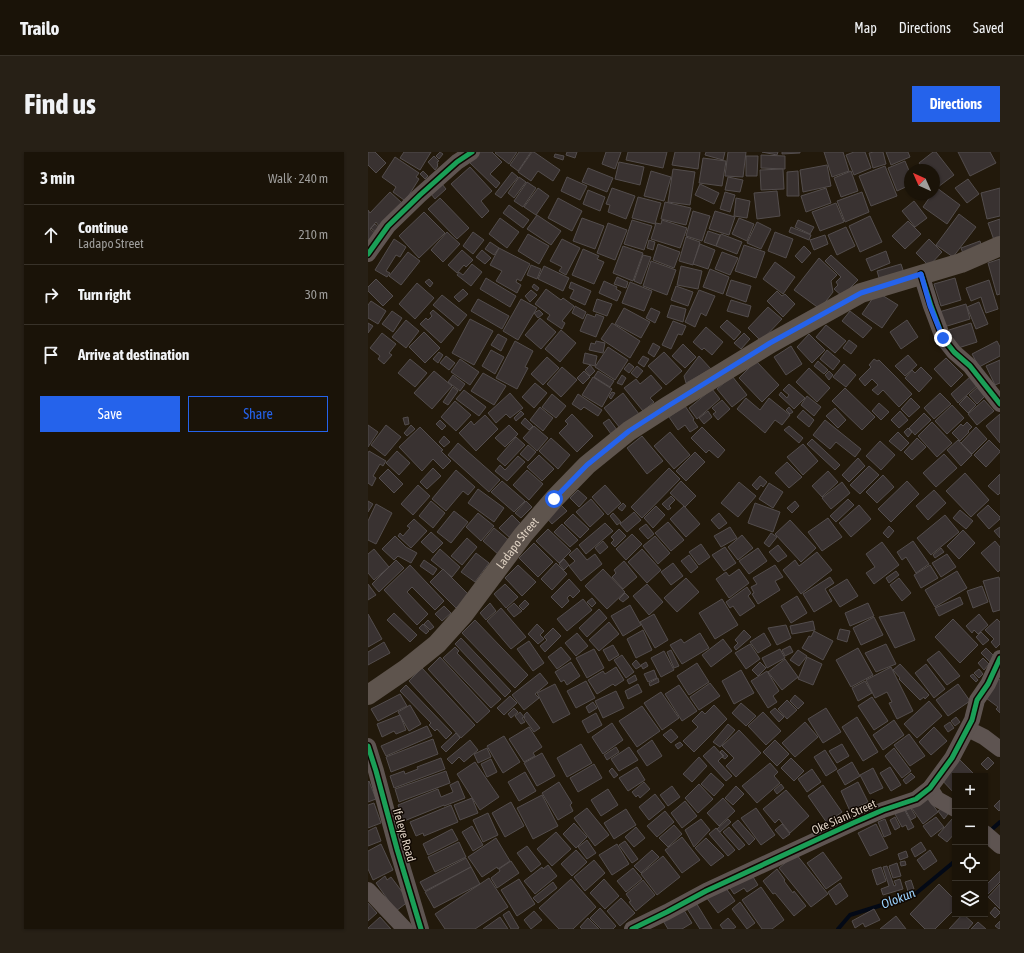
<!DOCTYPE html>
<meta charset="utf-8">
<style>
body{margin:0;font-family:"Asap Condensed",sans-serif;background:#272016;color:#f1f3f6}
.controls{position:absolute;right:12px;bottom:12px;display:grid;overflow:hidden;border-radius:0px;box-shadow:0 1px 3px #0004}
.controls button{width:36px;height:36px;display:grid;place-items:center;padding:0;border:0;border-bottom:1px solid #383229;background:#1a1308;color:#f1f3f6;font:20px sans-serif}
.compass{position:absolute;left:536px;top:12px;width:36px;height:36px;border-radius:50%;background:#1a1308;box-shadow:0 1px 3px #0004;rotate:315deg}
.stop{position:absolute;width:12px;height:12px;margin:-9px;border:3px solid #2563eb;border-radius:50%;background:#fff}
.stop.end{background:#2563eb;border-color:#fff;box-shadow:0 1px 4px #0008}
.list{margin:0;padding:0;list-style:none}
h2{display:flex;justify-content:space-between;align-items:center;height:52px;margin:0;padding:0 16px;font-size:17px}
h2 small{font-size:13px;font-weight:400;color:#9f9e9c}
.list li{display:grid;grid-template-columns:26px 1fr auto;gap:12px;align-items:center;box-sizing:border-box;height:60px;padding:0 16px;border-top:1px solid #383229}
.list b{display:block;font-size:15px;white-space:nowrap}
.list p{margin:0;font-size:13px;white-space:nowrap;color:#9f9e9c}
.list em{font-size:13px;font-style:normal;color:#9f9e9c}
.actions{display:flex;gap:8px;padding:12px 16px}
.actions a{flex:1;padding:9px 0;border:1px solid #2563eb;border-radius:0px;text-align:center;font-size:14px;color:#2563eb}
.actions .main{background:#2563eb;color:#fff}
.icon{flex:none;width:22px;height:22px;fill:none;stroke:currentColor;stroke-width:2;stroke-linecap:round;stroke-linejoin:round}
.map{position:relative;flex:none;width:632px;height:777px;overflow:hidden;border-radius:0px}
header{display:flex;align-items:center;gap:24px;box-sizing:border-box;height:56px;padding:0 20px;background:#1a1308;border-bottom:1px solid #383229}
header strong{font-size:19px}
nav{display:flex;gap:22px;margin-inline-start:auto;font-size:14px}
.intro{display:flex;align-items:center;justify-content:space-between;box-sizing:border-box;height:96px;padding:0 24px}
h1{margin:0;font-size:28px}
.button{padding:10px 18px;border-radius:0px;background:#2563eb;color:#fff;font-size:14px;font-weight:700}
main{display:flex;gap:24px;padding:0 24px}
aside{flex:1;background:#1a1308;border-radius:0px;box-shadow:0 1px 3px #0004}
.map>svg:first-child{display:block}
.lines{fill:none;stroke-linecap:round;stroke-linejoin:round}
.stream{stroke:#030916;stroke-width:4}
.building{fill:#393231;stroke:#534d4d}
.minor{stroke:#5e5451;stroke-width:16}
.major{stroke:#5e544d;stroke-width:20}
.cycleway-casing{stroke:#0f0701;stroke-width:8}
.cycleway{stroke:#1a9f57;stroke-width:5}
.route{stroke:#2563eb;stroke-width:5}
.labels{text-anchor:middle;stroke-width:3;stroke-linejoin:round;paint-order:stroke}
.street-label{font-size:12px;fill:#dfd2c3;stroke:#0f0701}
.water-label{font-size:13px;font-style:italic;fill:#99d1fc;stroke:#0f0701}
</style>
<header>
<strong>Trailo</strong>
<nav><a>Map</a><a>Directions</a><a>Saved</a></nav>
</header>
<div class="intro"><h1>Find us</h1><a class="button">Directions</a></div>
<main>
<aside>
<h2>3 min<small>Walk · 240 m</small></h2>
<ul class="list">
<li><svg class="icon" aria-label="ahead" viewBox="0 0 24 24"><path d="M12 20V5M6 11l6-6 6 6"/></svg><div><b>Continue</b><p>Ladapo Street</p></div><em>210 m</em></li>
<li><svg class="icon" aria-label="right" viewBox="0 0 24 24"><path d="M7 20v-9h11M14 6l5 5-5 5"/></svg><div><b>Turn right</b></div><em>30 m</em></li>
<li><svg class="icon" aria-label="arrive" viewBox="0 0 24 24"><path d="M6 21V4h12l-3 4 3 4H6"/></svg><div><b>Arrive at destination</b></div></li>
</ul>
<div class="actions"><a class="main">Save</a><a>Share</a></div>
</aside>
<div class="map">
<svg width="632" height="777" viewBox="0 0 632 777">
<rect width="100%" height="100%" fill="#22190b"/>
<g class="lines">
<g class="stream">
<polyline points="622,679 632,670"/>
<polyline points="470,777 482,763 546,743 587,709"/>
</g>
</g>
<g class="building">
<polygon points="0,0 7,0 18,11 8,21 0,13"/>
<polygon points="36,0 63,0 52,18 32,6"/>
<polygon points="72,0 75,2 71,7 68,4"/>
<polygon points="111,0 124,0 134,10 122,22 132,31 128,36 101,10"/>
<polygon points="128,0 149,0 141,12 127,1"/>
<polygon points="151,0 163,0 150,19 142,13"/>
<polygon points="164,0 166,0 192,18 185,29 170,19 163,29 150,20"/>
<polygon points="199,0 209,0 207,6 198,3"/>
<polygon points="238,0 253,0 247,17 234,12"/>
<polygon points="260,0 299,0 295,16 258,8"/>
<polygon points="307,0 332,0 330,17 304,13"/>
<polygon points="338,0 357,0 355,8 337,3"/>
<polygon points="360,0 378,0 375,25 357,24"/>
<polygon points="394,0 410,0 409,3"/>
<polygon points="414,0 432,0 432,1 414,2"/>
<polygon points="456,0 475,0 481,19 464,25"/>
<polygon points="486,0 497,0 503,16 486,23 478,3"/>
<polygon points="506,0 515,0 518,12 505,16 501,1"/>
<polygon points="518,0 540,0 542,5 523,13"/>
<polygon points="565,0 568,0 586,23 570,35 566,31 566,18 556,18 551,11"/>
<polygon points="590,0 622,0 628,11 602,24"/>
<polygon points="187,2 196,4 195,8 186,5"/>
<polygon points="393,3 417,4 417,17 393,16"/>
<polygon points="66,4 71,9 69,10 70,12 69,13 70,14 67,18 60,10"/>
<polygon points="378,4 390,4 389,24 378,24"/>
<polygon points="27,5 51,21 48,25 51,27 41,43 36,48 25,40 28,35 14,25"/>
<polygon points="335,6 358,9 354,34 331,31"/>
<polygon points="537,9 542,21 542,33 529,39 520,16"/>
<polygon points="251,10 276,15 272,33 247,27"/>
<polygon points="459,13 463,34 435,40 432,18"/>
<polygon points="517,14 529,44 503,54 491,24"/>
<polygon points="102,15 124,39 113,49 121,59 114,66 83,32"/>
<polygon points="220,16 245,26 239,40 214,30"/>
<polygon points="305,17 327,20 322,53 300,50"/>
<polygon points="415,17 416,37 393,38 392,18"/>
<polygon points="55,19 60,24 57,27 52,22"/>
<polygon points="283,19 303,25 296,49 276,44"/>
<polygon points="430,19 431,44 419,44 419,20"/>
<polygon points="483,19 490,39 473,45 466,26"/>
<polygon points="144,20 150,25 133,46 127,42"/>
<polygon points="151,25 158,30 146,46 140,41"/>
<polygon points="199,25 219,34 212,48 193,39"/>
<polygon points="360,25 375,28 372,40 357,38"/>
<polygon points="600,27 611,42 599,51 587,36"/>
<polygon points="159,30 168,36 155,55 146,49"/>
<polygon points="74,32 78,37 67,47 63,42"/>
<polygon points="332,32 351,41 346,52 327,43"/>
<polygon points="170,36 181,44 168,63 156,55"/>
<polygon points="244,36 267,44 258,67 240,60 242,53 238,52"/>
<polygon points="458,36 463,51 438,60 433,44"/>
<polygon points="569,36 592,53 579,72 555,55 564,42 566,42 566,39"/>
<polygon points="632,36 632,64 619,67 613,41"/>
<polygon points="220,38 237,45 232,59 215,52"/>
<polygon points="409,39 412,64 389,67 386,41"/>
<polygon points="22,40 34,51 11,74 8,70 2,77 8,82 0,90 0,58 2,61"/>
<polygon points="357,40 367,43 362,60 352,57"/>
<polygon points="494,40 501,60 477,70 469,49"/>
<polygon points="270,45 293,51 287,72 264,66"/>
<polygon points="72,46 101,76 89,87 60,57"/>
<polygon points="190,46 214,59 204,79 180,66"/>
<polygon points="368,46 382,49 379,66 366,64"/>
<polygon points="546,49 559,66 547,75 534,59"/>
<polygon points="297,50 323,56 318,73 293,67"/>
<polygon points="468,51 476,70 452,79 444,60"/>
<polygon points="141,53 161,68 155,76 135,61"/>
<polygon points="325,59 342,64 334,89 318,84"/>
<polygon points="347,59 367,65 361,83 341,77"/>
<polygon points="56,60 77,81 51,106 31,84"/>
<polygon points="591,62 608,75 585,105 568,93"/>
<polygon points="169,63 193,79 183,93 159,77"/>
<polygon points="502,64 514,90 492,100 481,74"/>
<polygon points="132,66 151,80 139,96 121,82"/>
<polygon points="214,66 236,74 227,97 205,89"/>
<polygon points="371,66 386,72 379,89 364,82"/>
<polygon points="632,67 632,89 627,91 620,71"/>
<polygon points="264,68 284,74 276,98 256,92"/>
<polygon points="294,68 319,76 312,96 283,87 288,71 293,72"/>
<polygon points="430,68 446,75 442,82 427,75"/>
<polygon points="540,69 553,82 537,97 524,84"/>
<polygon points="389,70 403,77 393,97 379,91"/>
<polygon points="240,71 259,78 247,108 229,101"/>
<polygon points="7,72 13,77 9,81 3,76"/>
<polygon points="423,75 443,83 441,88 421,80"/>
<polygon points="478,75 487,94 469,103 460,83"/>
<polygon points="340,79 352,83 348,94 336,90"/>
<polygon points="79,80 92,92 75,110 63,98"/>
<polygon points="105,80 116,88 105,102 95,94"/>
<polygon points="407,80 425,87 418,106 400,99"/>
<polygon points="160,82 181,94 171,112 150,99"/>
<polygon points="353,82 374,90 369,102 348,94"/>
<polygon points="457,83 460,92 446,98 442,88"/>
<polygon points="318,85 332,90 325,113 311,109"/>
<polygon points="26,87 38,95 32,105 28,103 18,119 22,121 19,125 7,118"/>
<polygon points="194,87 212,96 198,123 191,119 194,115 182,109"/>
<polygon points="561,87 574,100 561,114 548,101"/>
<polygon points="281,88 287,90 285,98 279,96"/>
<polygon points="612,89 615,98 596,104 593,96"/>
<polygon points="122,90 131,96 126,103 117,97"/>
<polygon points="290,92 312,100 306,116 285,108"/>
<polygon points="332,92 347,98 340,117 325,112"/>
<polygon points="376,93 397,100 388,126 367,119"/>
<polygon points="255,94 275,101 265,129 245,121"/>
<polygon points="436,94 443,101 434,111 427,104"/>
<polygon points="131,96 162,112 153,129 149,127 148,130 153,133 149,141 128,129 134,119 122,113"/>
<polygon points="215,97 231,104 229,107 236,110 226,132 204,123"/>
<polygon points="94,98 105,108 98,115 96,113 89,121 80,113"/>
<polygon points="114,98 123,106 117,112 108,105"/>
<polygon points="518,99 522,111 503,119 498,107"/>
<polygon points="40,100 52,109 33,133 21,124"/>
<polygon points="354,100 370,106 362,123 347,117"/>
<polygon points="275,103 283,105 273,132 266,129"/>
<polygon points="463,103 490,128 474,144 466,137 470,133 468,130 473,125 457,109"/>
<polygon points="451,106 469,123 463,129 465,140 452,157 426,138"/>
<polygon points="632,107 632,142 629,143 620,111"/>
<polygon points="283,109 308,118 299,143 275,134"/>
<polygon points="407,110 427,125 415,142 395,127"/>
<polygon points="104,112 114,120 103,134 89,123 91,120 95,123"/>
<polygon points="533,112 536,121 512,129 509,119"/>
<polygon points="163,113 173,117 169,127 159,123"/>
<polygon points="176,114 201,126 195,139 170,127"/>
<polygon points="313,114 334,119 330,137 309,133"/>
<polygon points="342,117 361,125 355,142 335,135"/>
<polygon points="249,125 260,130 258,136 246,132"/>
<polygon points="118,126 148,144 142,155 112,137"/>
<polygon points="587,126 593,148 573,154 566,132"/>
<polygon points="8,127 25,144 15,154 0,139 0,135"/>
<polygon points="61,127 65,131 62,135 57,130"/>
<polygon points="363,128 383,134 378,150 358,143"/>
<polygon points="621,128 630,157 618,161 613,145 603,149 598,136"/>
<polygon points="236,129 249,135 248,137 253,140 249,149 231,141"/>
<polygon points="203,130 223,139 217,153 202,146 206,138 201,136"/>
<polygon points="262,130 284,139 276,159 254,151"/>
<polygon points="49,131 66,146 47,167 31,152"/>
<polygon points="166,132 171,136 169,139 164,135"/>
<polygon points="308,134 325,140 320,154 303,148"/>
<polygon points="95,137 100,142 91,150 86,145"/>
<polygon points="178,137 193,148 195,146 206,154 194,169 197,171 194,177 179,167 182,163 167,152"/>
<polygon points="163,138 169,143 162,150 157,144"/>
<polygon points="331,138 347,144 338,164 333,161 327,175 317,170"/>
<polygon points="409,139 414,144 417,142 427,152 415,165 399,149"/>
<polygon points="509,140 530,153 514,176 494,162"/>
<polygon points="74,143 99,163 90,174 65,153"/>
<polygon points="110,147 141,164 134,177 103,159"/>
<polygon points="153,147 169,156 150,188 135,179"/>
<polygon points="229,147 244,152 239,164 225,159"/>
<polygon points="363,148 383,154 380,165 359,159"/>
<polygon points="3,149 18,159 10,172 0,166 0,153"/>
<polygon points="611,150 620,172 608,177 599,155"/>
<polygon points="598,152 602,167 576,175 571,160"/>
<polygon points="303,153 318,157 315,170 299,165"/>
<polygon points="207,154 218,160 215,167 204,161"/>
<polygon points="400,155 414,167 393,189 380,176"/>
<polygon points="256,156 282,170 273,186 247,172"/>
<polygon points="283,156 292,160 287,171 278,166"/>
<polygon points="65,158 86,176 73,191 52,172 58,166 60,168 64,164 62,161"/>
<polygon points="171,158 175,162 170,166 166,161"/>
<polygon points="24,159 34,166 25,180 14,172"/>
<polygon points="482,159 504,176 495,186 474,169"/>
<polygon points="219,162 227,165 228,162 236,165 228,185 212,179"/>
<polygon points="172,166 188,180 173,197 157,183"/>
<polygon points="102,167 125,179 106,213 84,201"/>
<polygon points="38,168 51,179 38,196 24,185"/>
<polygon points="359,168 373,180 366,188 352,175"/>
<polygon points="539,168 550,185 533,197 522,180"/>
<polygon points="305,169 318,174 314,183 310,182 303,197 294,193"/>
<polygon points="0,171 5,174 0,181"/>
<polygon points="244,171 272,189 262,206 233,187"/>
<polygon points="603,171 609,190 587,197 581,178"/>
<polygon points="458,173 478,189 467,201 448,185"/>
<polygon points="338,175 355,190 344,203 336,196 334,198 325,190"/>
<polygon points="193,178 208,191 192,210 177,197"/>
<polygon points="56,180 72,196 57,211 41,195"/>
<polygon points="14,181 28,192 21,201 24,203 16,212 10,207 12,204 2,196"/>
<polygon points="376,181 382,187 373,197 366,191"/>
<polygon points="130,182 139,187 133,199 123,193"/>
<polygon points="441,182 457,198 444,211 429,195"/>
<polygon points="481,188 489,194 483,202 475,196"/>
<polygon points="147,189 165,199 157,215 160,216 149,237 128,226"/>
<polygon points="228,189 237,191 235,201 221,198 223,191 227,192"/>
<polygon points="629,189 632,195 632,204 611,215 604,202"/>
<polygon points="285,191 292,195 286,205 280,201"/>
<polygon points="315,192 328,205 317,216 304,204"/>
<polygon points="423,194 434,212 418,223 406,205"/>
<polygon points="240,195 260,208 247,228 227,215"/>
<polygon points="123,198 136,205 127,222 114,214"/>
<polygon points="459,198 472,209 465,218 452,207"/>
<polygon points="71,200 75,203 70,211 65,207"/>
<polygon points="296,200 314,219 298,233 280,214"/>
<polygon points="217,201 229,204 227,214 215,211"/>
<polygon points="540,203 549,213 537,224 527,214"/>
<polygon points="78,204 87,211 81,218 72,211"/>
<polygon points="275,204 281,207 276,215 270,211"/>
<polygon points="331,204 343,217 318,231 316,224"/>
<polygon points="179,205 191,216 175,233 163,222"/>
<polygon points="578,206 595,223 583,235 566,217"/>
<polygon points="42,207 59,221 47,235 30,221"/>
<polygon points="92,207 111,220 102,233 83,220"/>
<polygon points="506,207 509,209 511,208 528,225 544,242 531,255 515,238 510,243 504,238 510,233 504,227 497,234 491,227 503,215 501,213"/>
<polygon points="632,208 632,231 627,233 618,214"/>
<polygon points="388,209 411,233 394,250 371,226"/>
<polygon points="450,209 460,218 456,222 446,214"/>
<polygon points="261,211 266,215 261,221 256,217"/>
<polygon points="476,212 488,223 478,235 465,225"/>
<polygon points="222,213 227,219 222,224 217,218"/>
<polygon points="269,214 275,219 269,226 263,221"/>
<polygon points="194,215 209,228 193,245 179,232"/>
<polygon points="553,215 564,226 551,240 537,226 544,218 547,221"/>
<polygon points="441,216 462,236 449,250 428,230"/>
<polygon points="66,219 84,234 64,257 46,241"/>
<polygon points="216,219 222,225 215,232 209,226"/>
<polygon points="230,219 246,229 242,235 226,225"/>
<polygon points="461,219 465,223 461,228 457,223"/>
<polygon points="115,221 138,234 126,253 103,239"/>
<polygon points="85,223 97,232 92,239 80,230"/>
<polygon points="254,223 258,226 254,233 249,231"/>
<polygon points="283,223 294,236 282,246 286,250 275,259 256,236 268,227 272,232"/>
<polygon points="364,224 379,243 364,255 349,237"/>
<polygon points="603,224 611,232 590,251 583,242"/>
<polygon points="225,225 244,237 234,255 214,243"/>
<polygon points="167,231 179,241 166,256 154,245"/>
<polygon points="421,232 437,246 426,257 411,243 413,240 419,246 421,243 415,238"/>
<polygon points="612,233 620,241 609,252 601,243"/>
<polygon points="85,235 90,239 80,253 75,250"/>
<polygon points="477,236 507,265 494,278 464,249"/>
<polygon points="344,237 352,247 329,267 321,256"/>
<polygon points="96,238 118,255 111,264 88,247"/>
<polygon points="244,240 247,241 243,247 241,245"/>
<polygon points="142,241 155,256 142,266 138,262 128,271 120,261"/>
<polygon points="255,241 271,262 252,276 236,256"/>
<polygon points="572,241 583,252 566,267 556,256"/>
<polygon points="184,242 198,254 188,266 174,255"/>
<polygon points="210,242 234,258 230,264 216,255 213,258 204,252"/>
<polygon points="439,244 453,255 446,264 433,253"/>
<polygon points="599,244 608,253 600,261 591,252"/>
<polygon points="378,246 392,258 401,246 422,263 414,273 407,268 397,281 369,257"/>
<polygon points="543,246 552,255 541,265 533,257"/>
<polygon points="354,248 362,257 350,268 345,262 348,260 344,256"/>
<polygon points="616,248 626,259 609,273 600,262"/>
<polygon points="87,249 103,263 88,279 73,265"/>
<polygon points="511,251 521,260 513,268 504,259"/>
<polygon points="584,253 596,266 579,282 567,269"/>
<polygon points="317,254 326,267 325,268 330,275 322,280 317,273 310,278 301,265"/>
<polygon points="172,255 185,266 175,279 162,268"/>
<polygon points="421,255 425,260 422,262 418,258"/>
<polygon points="467,256 478,268 470,276 458,264"/>
<polygon points="435,258 446,268 441,275 429,265"/>
<polygon points="153,259 156,262 148,269 146,266"/>
<polygon points="340,259 344,265 336,272 331,266"/>
<polygon points="532,259 540,268 531,276 523,268"/>
<polygon points="556,261 563,268 547,283 541,276"/>
<polygon points="204,262 225,284 209,300 191,281 200,272 197,269"/>
<polygon points="632,262 632,291 618,274"/>
<polygon points="117,263 130,277 108,299 91,281 103,269 106,273"/>
<polygon points="40,265 41,272 37,273 35,266"/>
<polygon points="157,266 165,274 161,278 153,271"/>
<polygon points="241,267 249,278 243,282 235,271"/>
<polygon points="72,268 78,274 74,278 68,272"/>
<polygon points="457,268 493,297 487,305 468,290 462,297 445,283"/>
<polygon points="564,270 584,291 569,305 550,284"/>
<polygon points="599,270 604,275 600,279 601,280 592,289 584,281 593,272 595,274"/>
<polygon points="0,273 10,280 0,295"/>
<polygon points="18,273 33,285 17,304 3,293"/>
<polygon points="43,273 47,277 39,284 36,281"/>
<polygon points="141,273 150,282 137,295 127,286"/>
<polygon points="166,274 180,286 169,299 155,286"/>
<polygon points="421,274 435,286 431,291 416,278"/>
<polygon points="52,275 75,298 73,299 83,309 75,317 65,307 54,319 31,295"/>
<polygon points="334,275 357,298 350,306 341,298 338,301 323,286"/>
<polygon points="608,275 619,287 604,302 593,291"/>
<polygon points="540,276 544,280 540,285 536,280"/>
<polygon points="302,280 322,303 306,317 286,294"/>
<polygon points="530,280 541,291 533,299 521,289"/>
<polygon points="76,284 82,290 76,295 71,290"/>
<polygon points="274,284 295,309 279,322 259,296"/>
<polygon points="148,285 157,293 137,314 129,307"/>
<polygon points="183,286 202,303 190,317 171,299"/>
<polygon points="549,286 558,295 544,308 536,300"/>
<polygon points="444,287 472,313 467,318 439,292"/>
<polygon points="590,288 604,303 593,314 579,298"/>
<polygon points="621,288 632,299 632,300 618,315 606,303"/>
<polygon points="512,289 527,303 513,318 498,304"/>
<polygon points="90,291 132,328 121,340 80,303"/>
<polygon points="435,292 450,309 435,323 419,305"/>
<polygon points="160,293 168,300 160,309 152,302"/>
<polygon points="1,299 18,309 15,314 12,312 5,324 8,326 4,334 0,331 0,301"/>
<polygon points="29,299 42,311 31,323 18,311"/>
<polygon points="327,300 337,310 318,329 308,319"/>
<polygon points="576,302 589,316 568,335 555,321"/>
<polygon points="171,303 186,317 174,329 159,315"/>
<polygon points="150,304 157,310 139,329 127,319 132,313 137,318"/>
<polygon points="490,306 497,314 481,330 474,323"/>
<polygon points="419,310 434,325 421,336 407,321"/>
<polygon points="501,314 511,323 492,342 482,333"/>
<polygon points="65,316 73,324 59,337 52,330"/>
<polygon points="301,316 312,327 274,366 263,355"/>
<polygon points="20,317 35,332 26,341 11,326"/>
<polygon points="88,318 107,335 100,343 95,339 78,359 64,347"/>
<polygon points="159,318 175,332 161,348 145,333"/>
<polygon points="460,319 470,330 454,345 444,334"/>
<polygon points="597,321 621,348 603,365 578,339"/>
<polygon points="632,322 632,341 630,343 620,334"/>
<polygon points="515,323 526,335 509,351 498,340"/>
<polygon points="392,324 399,330 395,335 393,333 389,338 384,333"/>
<polygon points="134,329 157,349 146,360 123,340"/>
<polygon points="313,329 328,344 317,355 302,341"/>
<polygon points="539,329 551,342 523,370 510,357"/>
<polygon points="371,330 388,344 370,365 353,351"/>
<polygon points="474,330 482,341 463,357 454,346"/>
<polygon points="401,331 415,340 405,356 391,347"/>
<polygon points="50,333 62,344 45,363 33,352"/>
<polygon points="237,333 253,351 240,363 224,345"/>
<polygon points="110,337 136,356 126,370 100,351"/>
<polygon points="210,338 219,346 211,355 202,346"/>
<polygon points="566,338 578,351 560,368 548,354"/>
<polygon points="303,344 307,348 301,354 303,356 300,358 294,352"/>
<polygon points="223,347 236,362 222,375 208,360"/>
<polygon points="480,347 486,353 468,370 462,364"/>
<polygon points="0,349 5,352 0,360"/>
<polygon points="63,349 77,361 65,376 51,364"/>
<polygon points="158,349 164,355 153,366 147,361"/>
<polygon points="427,349 431,354 424,361 419,356"/>
<polygon points="191,351 199,359 184,372 177,364"/>
<polygon points="255,351 258,354 254,359 250,356"/>
<polygon points="387,351 412,360 405,380 380,371"/>
<polygon points="8,352 24,361 8,392 0,388 0,369"/>
<polygon points="491,353 503,367 483,385 471,371"/>
<polygon points="620,353 632,365 632,367 621,377 609,363"/>
<polygon points="288,354 297,363 285,376 276,366"/>
<polygon points="316,354 332,372 318,385 302,367"/>
<polygon points="592,358 605,369 598,377 585,366"/>
<polygon points="86,359 100,370 83,391 69,380"/>
<polygon points="266,360 273,368 259,380 252,372"/>
<polygon points="110,361 126,374 113,389 98,375"/>
<polygon points="245,361 253,370 249,373 242,364"/>
<polygon points="351,361 359,371 351,377 343,368"/>
<polygon points="205,362 221,377 212,386 196,371"/>
<polygon points="144,363 154,373 142,386 131,376"/>
<polygon points="577,363 591,380 563,403 549,386"/>
<polygon points="460,366 474,385 454,399 440,380"/>
<polygon points="46,367 59,379 43,396 30,384 32,381 35,384 42,376 39,374"/>
<polygon points="422,368 448,396 433,410 407,382"/>
<polygon points="300,370 316,388 303,399 287,381"/>
<polygon points="237,371 245,379 218,402 211,393"/>
<polygon points="194,372 210,388 202,395 186,380"/>
<polygon points="278,372 286,382 280,387 271,377"/>
<polygon points="521,374 526,379 520,386 515,381"/>
<polygon points="362,375 369,386 353,395 346,384"/>
<polygon points="632,375 632,386 626,379"/>
<polygon points="126,376 143,390 131,403 115,389"/>
<polygon points="180,377 203,399 191,411 168,389"/>
<polygon points="251,377 258,384 247,395 243,391 246,388 243,385"/>
<polygon points="595,378 607,391 591,407 579,394"/>
<polygon points="63,380 75,391 65,401 53,390"/>
<polygon points="403,381 409,385 401,395 396,391"/>
<polygon points="264,382 274,392 258,408 248,397"/>
<polygon points="374,383 385,396 370,408 360,395"/>
<polygon points="27,384 38,395 49,401 43,411 30,404 26,408 14,397"/>
<polygon points="287,384 302,401 290,412 275,394"/>
<polygon points="99,386 109,395 94,413 83,404"/>
<polygon points="235,389 240,395 232,402 227,396"/>
<polygon points="545,389 561,412 548,421 538,405 534,408 529,400"/>
<polygon points="627,389 632,395 632,418 630,420 613,401"/>
<polygon points="514,390 531,413 506,432 498,421 507,415 498,402"/>
<polygon points="166,391 185,410 170,425 151,406"/>
<polygon points="333,392 342,405 331,413 321,400"/>
<polygon points="410,393 419,404 410,410 401,400"/>
<polygon points="357,395 368,411 356,419 344,403"/>
<polygon points="209,396 219,408 227,402 234,412 213,429 201,414 207,409 201,403"/>
<polygon points="390,396 399,409 381,422 371,409"/>
<polygon points="573,396 576,400 567,406 565,403"/>
<polygon points="6,397 21,415 6,428 0,421 0,402"/>
<polygon points="72,397 92,415 84,425 63,408"/>
<polygon points="274,397 293,418 279,431 260,410"/>
<polygon points="449,400 464,418 433,442 415,418 427,408 431,414"/>
<polygon points="108,401 121,411 107,430 93,420"/>
<polygon points="579,402 588,415 573,425 564,411"/>
<polygon points="321,403 330,415 323,421 313,409"/>
<polygon points="196,407 201,413 196,418 191,412"/>
<polygon points="28,408 36,416 11,440 4,432"/>
<polygon points="56,408 69,417 65,423 52,414"/>
<polygon points="256,409 269,425 255,437 244,425 248,421 246,418"/>
<polygon points="188,411 199,422 184,438 173,427"/>
<polygon points="305,411 315,424 303,433 293,420"/>
<polygon points="42,413 76,449 67,458 44,435 39,440 60,462 49,473 16,438"/>
<polygon points="150,413 168,430 154,444 137,426"/>
<polygon points="407,413 415,425 407,429 412,438 390,452 384,442 386,441 383,435 389,432 385,426"/>
<polygon points="562,413 570,426 553,436 546,423"/>
<polygon points="75,417 101,443 88,456 62,430"/>
<polygon points="235,417 257,440 239,457 217,434"/>
<polygon points="371,417 381,431 361,446 348,427 358,420 361,424"/>
<polygon points="528,419 531,423 521,431 518,426"/>
<polygon points="589,419 599,436 567,455 557,438"/>
<polygon points="462,425 466,431 457,437 464,449 446,460 435,442"/>
<polygon points="631,425 632,429 632,458 625,460 615,429"/>
<polygon points="318,426 331,440 309,460 296,446"/>
<polygon points="531,426 543,441 534,449 522,433"/>
<polygon points="201,427 212,439 205,446 202,443 199,446 201,449 194,456 183,445"/>
<polygon points="479,427 490,444 472,455 461,438"/>
<polygon points="0,432 8,443 0,448"/>
<polygon points="137,432 150,445 138,456 126,442"/>
<polygon points="279,432 295,450 281,463 265,444"/>
<polygon points="614,434 620,450 605,456 599,439"/>
<polygon points="379,435 383,441 380,444 387,454 372,464 365,454 362,456 358,450"/>
<polygon points="257,441 261,445 255,450 251,447"/>
<polygon points="429,444 439,461 423,471 413,454"/>
<polygon points="592,445 595,452 571,464 567,456"/>
<polygon points="224,446 228,451 224,455 219,450"/>
<polygon points="215,447 224,458 199,479 189,467"/>
<polygon points="354,447 370,473 347,487 331,461"/>
<polygon points="157,448 161,452 155,458 151,454"/>
<polygon points="122,451 128,459 118,468 112,461"/>
<polygon points="146,451 154,459 146,465 139,457"/>
<polygon points="500,451 506,464 482,474 477,461"/>
<polygon points="262,453 273,473 255,484 243,464"/>
<polygon points="76,454 83,461 74,469 67,462"/>
<polygon points="133,456 158,485 143,497 119,469"/>
<polygon points="231,457 239,466 219,485 211,476"/>
<polygon points="536,460 547,488 527,496 511,465"/>
<polygon points="26,461 49,483 42,490 19,468"/>
<polygon points="0,462 14,487 0,495"/>
<polygon points="286,462 300,488 287,496 272,470"/>
<polygon points="611,462 620,473 610,482 606,478 604,481 598,474"/>
<polygon points="506,465 515,483 493,493 485,476"/>
<polygon points="585,467 610,493 592,511 567,485"/>
<polygon points="629,467 632,470 632,492 628,496 623,490 626,487 617,478"/>
<polygon points="60,468 66,475 62,478 56,472"/>
<polygon points="107,468 160,523 147,536 94,481"/>
<polygon points="445,469 447,478 424,482 422,474"/>
<polygon points="241,470 251,482 231,499 221,488"/>
<polygon points="55,472 61,479 58,482 51,476"/>
<polygon points="169,472 176,479 172,483 176,487 170,492 160,482"/>
<polygon points="418,473 423,486 409,493 400,476"/>
<polygon points="185,476 193,484 177,500 172,494 179,488 176,485"/>
<polygon points="472,477 482,479 479,490 469,487"/>
<polygon points="275,478 284,498 268,506 259,487"/>
<polygon points="376,478 383,485 368,498 366,495 370,491 367,488"/>
<polygon points="446,479 465,489 455,508 434,496 441,484 443,485"/>
<polygon points="613,480 621,488 615,493 608,485"/>
<polygon points="209,481 220,494 208,504 197,491"/>
<polygon points="332,481 341,496 314,512 302,493 313,487 316,491"/>
<polygon points="396,481 403,493 390,501 382,490"/>
<polygon points="93,486 143,539 137,545 87,492"/>
<polygon points="355,487 364,499 343,515 334,503"/>
<polygon points="161,489 176,511 165,519 149,497"/>
<polygon points="16,490 22,501 0,513 0,500"/>
<polygon points="382,492 392,507 378,517 367,501"/>
<polygon points="518,492 528,512 508,520 497,501"/>
<polygon points="245,493 251,503 241,509 235,498"/>
<polygon points="422,494 425,500 417,504 414,498"/>
<polygon points="87,495 91,499 89,501 133,547 123,556 75,506"/>
<polygon points="193,495 203,507 189,517 180,505"/>
<polygon points="490,496 505,523 483,535 468,508"/>
<polygon points="618,496 627,505 622,510 613,501"/>
<polygon points="226,497 236,516 219,526 208,506"/>
<polygon points="412,497 417,506 399,516 394,506"/>
<polygon points="303,498 311,514 306,516 299,500"/>
<polygon points="430,498 439,504 431,514 422,508"/>
<polygon points="296,499 306,518 293,525 283,506"/>
<polygon points="571,499 592,524 579,533 559,508"/>
<polygon points="254,503 266,520 258,526 246,508"/>
<polygon points="72,505 122,559 109,571 60,517"/>
<polygon points="439,505 454,512 445,533 430,527"/>
<polygon points="615,506 621,512 616,518 610,511"/>
<polygon points="417,507 430,525 414,538 400,520"/>
<polygon points="268,508 273,514 268,517 264,512"/>
<polygon points="203,510 212,524 199,533 196,528 193,530 187,520"/>
<polygon points="278,510 280,514 275,517 273,513"/>
<polygon points="392,510 398,516 390,524 384,518"/>
<polygon points="329,511 341,530 321,543 309,524"/>
<polygon points="532,512 561,543 557,547 556,545 552,548 531,527 532,526 525,518"/>
<polygon points="558,512 577,537 566,546 547,521"/>
<polygon points="248,515 256,528 247,534 245,532 229,542 220,528 235,519 237,522"/>
<polygon points="523,515 545,559 529,567 521,551 524,550 519,540 507,546 498,528"/>
<polygon points="54,516 107,573 93,586 41,529"/>
<polygon points="611,517 615,522 611,526 606,521"/>
<polygon points="286,518 289,526 280,530 276,522"/>
<polygon points="373,518 386,541 366,552 354,529"/>
<polygon points="399,519 411,539 405,544 409,550 400,556 383,529"/>
<polygon points="172,521 180,531 167,542 171,546 156,558 144,543"/>
<polygon points="605,522 610,528 608,530 602,524"/>
<polygon points="267,523 269,528 261,532 259,528"/>
<polygon points="628,525 632,528 632,561 628,557 630,555 614,543"/>
<polygon points="290,526 291,530 282,534 281,531"/>
<polygon points="218,529 227,546 208,556 199,539"/>
<polygon points="497,529 504,541 490,549 484,536"/>
<polygon points="342,531 352,544 331,558 322,545"/>
<polygon points="187,532 202,562 185,571 169,541"/>
<polygon points="270,532 274,540 260,547 257,539"/>
<polygon points="590,532 602,549 580,564 568,548"/>
<polygon points="38,533 84,581 78,587 69,577 67,579 61,573 63,571 32,539"/>
<polygon points="311,533 329,559 314,569 297,542"/>
<polygon points="248,539 256,556 235,566 227,549"/>
<polygon points="293,540 311,566 294,578 276,551"/>
<polygon points="32,542 39,554 10,569 3,557"/>
<polygon points="427,543 436,551 430,557 422,549"/>
<polygon points="142,544 149,551 136,563 129,556"/>
<polygon points="504,545 520,569 506,578 490,554"/>
<polygon points="419,548 429,558 419,567 410,557"/>
<polygon points="561,549 574,564 549,586 536,572"/>
<polygon points="225,550 229,556 221,561 218,555"/>
<polygon points="373,551 388,564 378,574 364,561"/>
<polygon points="42,553 53,572 41,579 30,560"/>
<polygon points="346,553 359,567 326,600 315,589 330,575 324,569 334,559 337,562"/>
<polygon points="274,554 292,579 269,595 251,569"/>
<polygon points="146,556 150,560 143,566 140,562"/>
<polygon points="407,556 416,565 411,570 402,560"/>
<polygon points="458,556 473,580 455,591 440,567"/>
<polygon points="152,560 156,565 154,566 157,570 153,572 147,564"/>
<polygon points="159,560 172,576 166,580 156,566 157,565 156,563"/>
<polygon points="395,560 413,579 398,593 380,574"/>
<polygon points="228,561 234,573 220,581 214,569"/>
<polygon points="32,563 38,578 28,582 26,579 14,585 9,572"/>
<polygon points="489,565 510,600 495,609 474,575"/>
<polygon points="588,565 592,570 587,574 583,569"/>
<polygon points="526,568 536,583 515,598 505,583"/>
<polygon points="437,570 450,585 427,605 414,591"/>
<polygon points="582,570 586,576 580,580 576,574"/>
<polygon points="244,571 255,588 235,602 224,585"/>
<polygon points="360,572 367,578 352,595 345,590"/>
<polygon points="59,574 64,584 18,604 13,594"/>
<polygon points="161,575 174,595 165,601 167,604 156,610 141,587"/>
<polygon points="566,575 579,589 563,603 551,590"/>
<polygon points="303,577 310,585 303,591 295,583"/>
<polygon points="371,578 393,601 368,625 358,614 366,606 354,594"/>
<polygon points="88,581 92,586 78,600 73,595"/>
<polygon points="541,582 557,604 542,614 526,593"/>
<polygon points="136,584 152,610 135,621 119,594"/>
<polygon points="65,587 70,602 23,620 18,605"/>
<polygon points="102,588 110,598 96,610 91,605 84,612 79,607"/>
<polygon points="284,588 294,604 279,614 269,599"/>
<polygon points="407,588 421,602 409,614 395,600"/>
<polygon points="312,590 315,593 310,597 307,593"/>
<polygon points="213,592 224,611 199,625 189,606"/>
<polygon points="474,592 481,604 469,611 461,599"/>
<polygon points="346,594 355,604 350,609 364,624 358,629 335,604"/>
<polygon points="248,595 251,600 239,608 236,603"/>
<polygon points="261,595 270,608 251,619 243,607"/>
<polygon points="119,596 123,605 110,611 106,602"/>
<polygon points="526,596 543,619 534,626 517,604"/>
<polygon points="354,598 360,604 357,607 354,605 356,604 352,600"/>
<polygon points="457,598 469,617 458,624 446,605"/>
<polygon points="174,601 187,624 169,634 156,611"/>
<polygon points="331,605 339,614 324,630 315,622"/>
<polygon points="620,605 626,611 619,618 613,612"/>
<polygon points="73,606 77,617 26,636 22,624 36,619 37,622 50,617 49,615"/>
<polygon points="423,606 436,619 426,629 413,616"/>
<polygon points="123,607 129,620 119,625 113,612"/>
<polygon points="591,607 606,622 604,624 587,624 586,641 572,626"/>
<polygon points="107,610 131,645 112,658 89,622"/>
<polygon points="484,610 492,624 477,633 469,619"/>
<polygon points="402,611 410,620 406,624 412,631 389,651 374,634"/>
<polygon points="226,612 234,626 210,640 202,626"/>
<polygon points="269,615 277,628 260,639 251,626"/>
<polygon points="522,615 533,633 523,639 512,621"/>
<polygon points="244,616 250,623 246,626 241,619"/>
<polygon points="505,616 515,636 502,642 492,623"/>
<polygon points="444,617 453,630 439,640 430,627"/>
<polygon points="78,619 82,631 31,650 27,637"/>
<polygon points="157,620 168,639 151,649 140,630"/>
<polygon points="343,621 356,633 346,644 333,632"/>
<polygon points="543,621 547,625 538,632 535,628"/>
<polygon points="1,629 8,647 0,650 0,630"/>
<polygon points="90,629 97,646 76,654 76,653 36,669 30,653 70,637 73,645 85,640 82,633"/>
<polygon points="191,630 204,651 202,653 205,659 190,668 174,641"/>
<polygon points="276,630 282,637 272,646 270,643 268,645 264,640"/>
<polygon points="490,630 500,650 482,659 473,639"/>
<polygon points="331,632 345,647 330,661 317,646"/>
<polygon points="413,632 416,636 409,642 406,638"/>
<polygon points="455,633 474,660 459,671 440,644"/>
<polygon points="304,634 312,645 300,654 292,643"/>
<polygon points="368,634 376,642 365,653 357,646"/>
<polygon points="240,637 250,653 233,664 223,648"/>
<polygon points="418,638 441,664 422,681 411,667 407,671 395,657"/>
<polygon points="287,642 297,655 281,668 271,655"/>
<polygon points="174,643 190,674 165,687 149,656"/>
<polygon points="558,644 570,660 555,672 543,655"/>
<polygon points="104,646 110,661 92,668 86,653"/>
<polygon points="355,646 367,659 351,674 339,661"/>
<polygon points="632,648 632,658 631,659 626,654"/>
<polygon points="317,649 329,664 314,676 303,661"/>
<polygon points="143,650 156,674 137,685 124,661"/>
<polygon points="6,651 13,671 0,676 0,653"/>
<polygon points="83,653 90,670 56,684 55,681 48,684 42,670"/>
<polygon points="542,655 548,665 543,668 537,657"/>
<polygon points="219,656 241,683 227,694 206,666"/>
<polygon points="388,656 407,683 393,693 373,666"/>
<polygon points="574,656 580,662 576,667 570,659"/>
<polygon points="258,657 268,673 246,687 236,671"/>
<polygon points="536,657 546,675 540,678 538,673 534,675 527,662"/>
<polygon points="297,659 306,670 289,685 279,674"/>
<polygon points="120,661 130,683 115,690 105,668"/>
<polygon points="527,665 532,675 527,678 522,668"/>
<polygon points="568,665 576,675 563,685 555,674"/>
<polygon points="333,667 342,678 326,695 317,678"/>
<polygon points="360,667 363,670 352,680 349,677"/>
<polygon points="517,667 523,682 516,685 510,670"/>
<polygon points="584,667 587,669 587,681 579,690 570,683"/>
<polygon points="370,668 387,687 381,693 364,673"/>
<polygon points="206,671 219,685 208,696 195,682"/>
<polygon points="414,672 422,682 415,687 407,678"/>
<polygon points="508,672 520,696 502,704 490,681"/>
<polygon points="306,673 314,682 300,695 291,686"/>
<polygon points="104,674 115,693 105,699 94,680"/>
<polygon points="8,675 13,689 0,694 0,679"/>
<polygon points="268,675 277,686 266,695 257,685"/>
<polygon points="361,675 377,693 371,698 355,680"/>
<polygon points="348,676 367,698 360,704 341,682"/>
<polygon points="84,677 90,688 60,703 55,692"/>
<polygon points="188,680 203,697 184,714 169,697"/>
<polygon points="314,685 332,708 314,721 297,698"/>
<polygon points="128,686 142,709 130,717 129,715 114,725 100,705"/>
<polygon points="338,686 356,704 343,714 327,696"/>
<polygon points="219,688 228,701 219,707 210,695"/>
<polygon points="257,689 270,707 264,711 251,693"/>
<polygon points="91,690 98,705 67,720 60,705"/>
<polygon points="553,690 558,698 547,705 543,697"/>
<polygon points="13,692 25,718 5,728 0,717 0,699"/>
<polygon points="249,692 261,712 244,723 231,703"/>
<polygon points="159,694 173,712 163,720 149,701"/>
<polygon points="208,698 219,710 204,724 193,712"/>
<polygon points="284,698 291,705 273,721 266,714"/>
<polygon points="562,698 569,709 556,718 549,708"/>
<polygon points="538,699 540,705 532,708 530,702"/>
<polygon points="455,700 474,726 458,737 439,711"/>
<polygon points="428,702 460,742 443,755 411,716"/>
<polygon points="295,704 312,725 289,743 273,722"/>
<polygon points="98,706 103,715 57,739 52,730"/>
<polygon points="226,708 237,721 217,739 206,725"/>
<polygon points="143,709 151,721 129,736 123,726 132,719 131,717"/>
<polygon points="537,709 538,713 533,714 532,710"/>
<polygon points="529,711 533,724 525,726 521,714"/>
<polygon points="180,713 189,724 167,742 156,729 174,715 175,717"/>
<polygon points="519,714 526,734 528,733 526,729 532,727 535,737 515,743 513,737 521,734 515,715"/>
<polygon points="103,715 112,732 66,756 57,740"/>
<polygon points="513,715 518,729 509,733 504,718"/>
<polygon points="265,716 274,727 258,740 249,729"/>
<polygon points="409,717 417,728 416,729 425,741 426,739 438,754 426,764 407,741 405,742 395,729"/>
<polygon points="632,719 632,730 617,745 617,734"/>
<polygon points="382,720 390,733 379,740 376,736 366,742 360,733"/>
<polygon points="17,724 19,728 23,725 41,749 28,759 8,731"/>
<polygon points="121,726 140,755 107,777 77,777 67,762"/>
<polygon points="151,727 167,752 149,764 133,738"/>
<polygon points="203,727 228,755 205,777 191,777 171,756"/>
<polygon points="236,727 251,744 237,757 222,741"/>
<polygon points="275,728 287,743 268,759 261,750 263,749 258,742"/>
<polygon points="543,728 546,737 540,739 537,730"/>
<polygon points="185,730 189,736 170,751 165,746"/>
<polygon points="472,731 480,744 468,753 460,740"/>
<polygon points="355,732 367,749 350,761 338,745"/>
<polygon points="571,732 587,748 587,757 567,777 557,777 542,762"/>
<polygon points="632,732 632,757 620,745"/>
<polygon points="393,735 416,768 404,777 394,777 374,748"/>
<polygon points="253,746 267,761 252,774 239,759"/>
<polygon points="327,749 344,777 332,777 318,755"/>
<polygon points="372,750 387,771 379,777 364,757"/>
<polygon points="0,751 9,761 0,769"/>
<polygon points="314,755 324,771 314,777 300,777 294,767"/>
<polygon points="627,755 632,760 632,761 627,766 622,761"/>
<polygon points="232,756 248,774 245,777 233,777 222,766"/>
<polygon points="506,757 512,768 497,775 495,771 487,776 484,769"/>
<polygon points="141,759 151,776 149,777 143,777 135,763"/>
<polygon points="166,759 174,768 163,777 156,768"/>
<polygon points="595,762 605,771 600,777 581,777"/>
<polygon points="528,764 538,777 512,777"/>
<polygon points="12,765 23,777 0,777 0,776"/>
<polygon points="132,765 140,777 115,777"/>
<polygon points="220,766 231,777 214,777 212,775"/>
<polygon points="360,766 368,775 365,777 355,777 352,773"/>
<polygon points="632,769 632,776 631,777 627,774"/>
<polygon points="610,770 618,777 603,777"/>
</g>
<g class="lines">
<g class="minor">
<polyline points="0,102 20,74 52,43 89,10 104,0"/>
<polyline points="553,122 563,154 575,186 586,200 602,214 632,252"/>
<polyline points="600,577 616,585 632,597"/>
<polyline points="0,594 8,619 29,697 53,777"/>
<polyline points="562,636 569,647 587,657"/>
<polyline points="617,681 632,694"/>
<polyline points="0,738 37,777"/>
<polyline points="264,777 299,760 338,739 485,671 515,658 548,647 562,636 584,606 604,568 609,548 620,532 632,506"/>
</g>
<path class="major" id="s1" d="M0,543L38,517L69,492L96,462L155,383L186,347L219,313L261,279L300,254L403,191L493,141L593,111L632,94"/>
<g class="cycleway-casing">
<g id="cycleway">
<polyline points="0,102 20,74 52,43 89,10 104,0"/>
<polyline points="553,122 563,154 575,186 586,200 602,214 632,252"/>
<polyline points="0,594 8,619 29,697 53,777"/>
<polyline points="264,777 299,760 338,739 485,671 515,658 548,647 562,636 584,606 604,568 609,548 620,532 632,506"/>
</g>
</g>
<use href="#cycleway" class="cycleway"/>
</g>
<g class="lines">
<polyline class="route" points="186,347 219,313 261,279 300,254 402,191 493,141 553,122 562,154 575,186"/>
</g>
<g class="labels">
<g class="street-label">
<text dy="4" stroke="none"><textPath href="#s1" startOffset="215">Ladapo Street</textPath></text>
<text transform="translate(476 665) rotate(-24)" y="4">Oke Siani Street</text>
<text transform="translate(36 683) rotate(74)" y="4">Ifeleye Road</text>
</g>
<g class="water-label">
<text transform="translate(530 746) rotate(-21)" y="5">Olokun</text>
</g>
</g>
</svg>
<div class="controls">
<button>+</button>
<button>−</button>
<button><svg class="icon" aria-label="locate" viewBox="0 0 24 24"><circle cx="12" cy="12" r="6"/><path d="M12 2v4M12 18v4M2 12h4M18 12h4"/></svg></button>
<button><svg class="icon" aria-label="layers" viewBox="0 0 24 24"><path d="M12 4l9 5-9 5-9-5zM3 14l9 5 9-5"/></svg></button>
</div>
<svg class="compass" viewBox="-18 -18 36 36"><path d="M0-13l5 13h-10z" fill="#e53935"/><path d="M0 13l5-13h-10z" fill="#9f9e9c"/></svg>
<div class="stop" style="left:186px;top:347px"></div>
<div class="stop end" style="left:575px;top:186px"></div>
</div>
</main>
